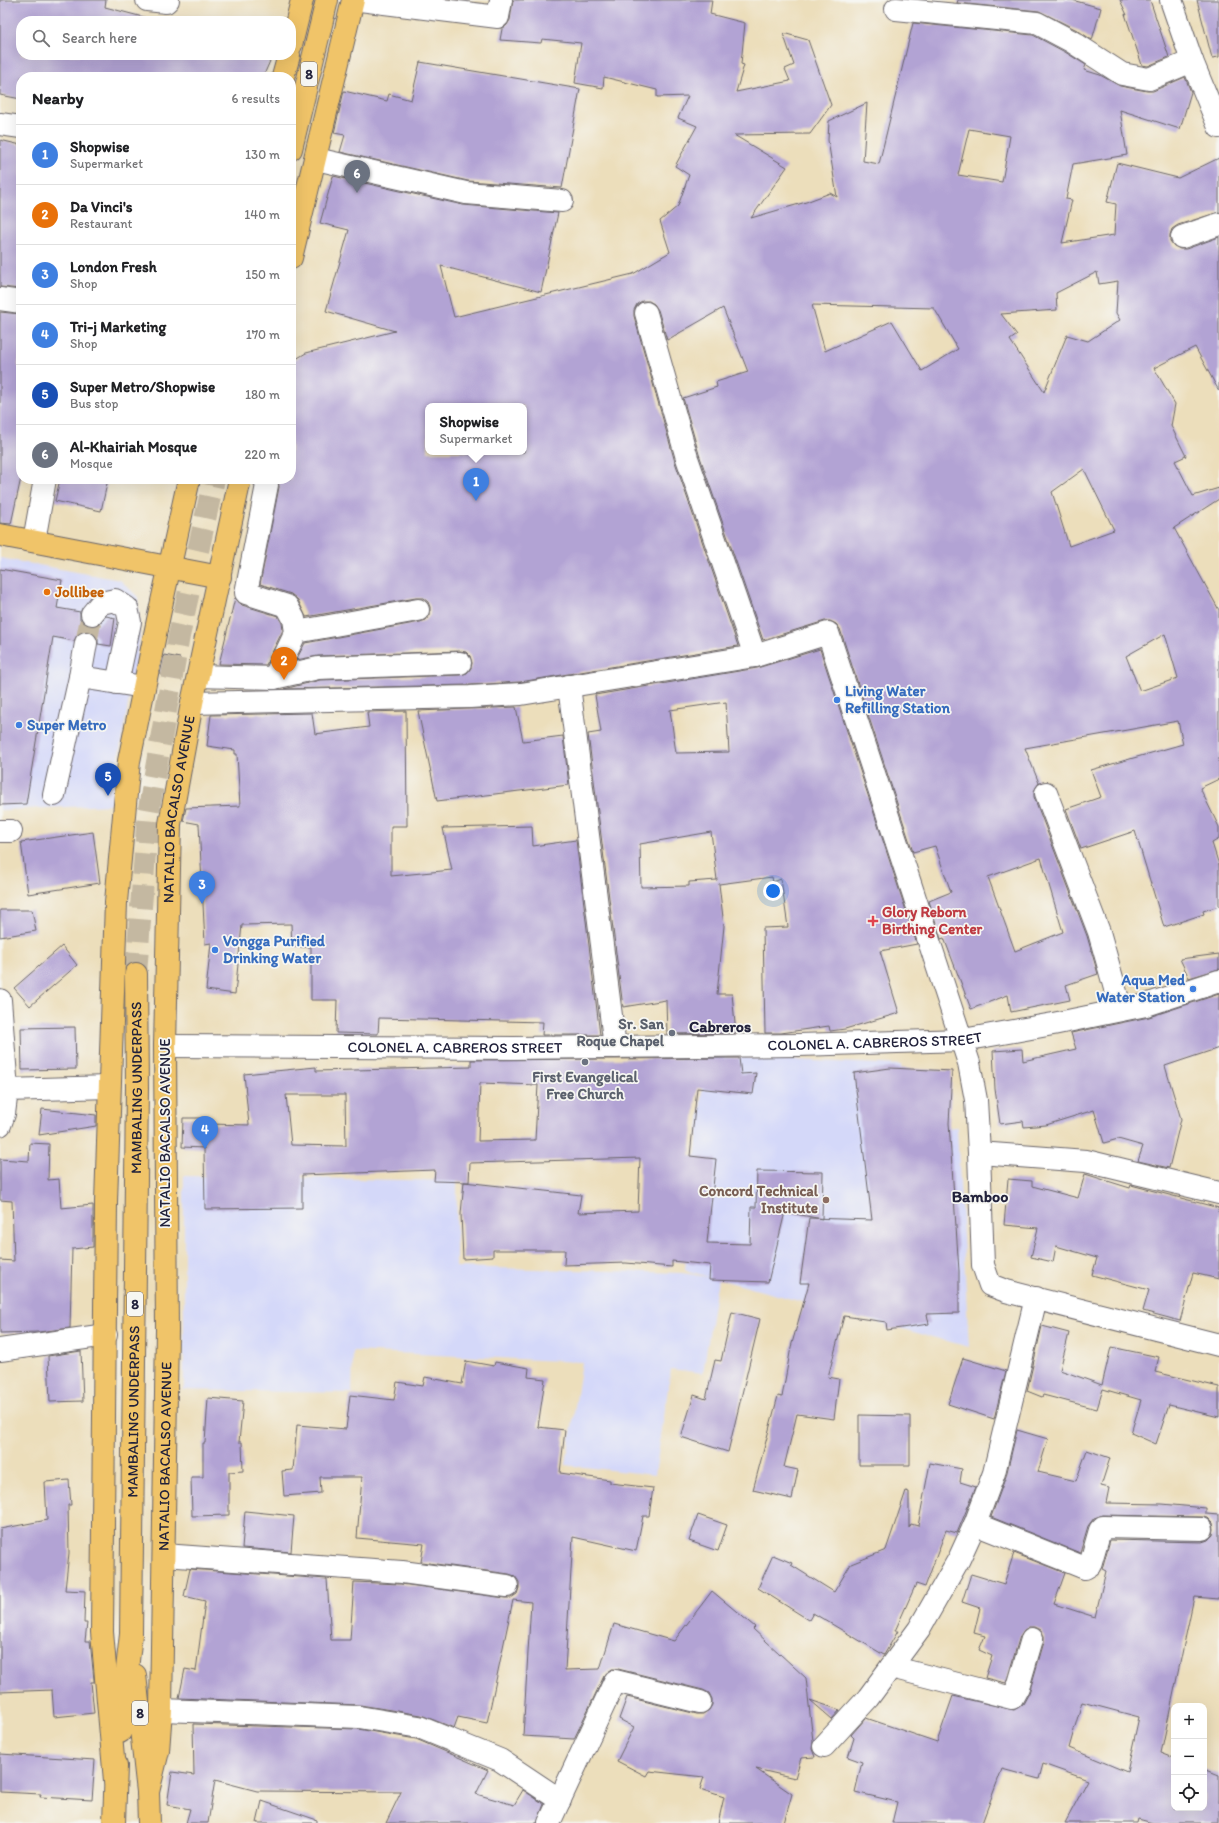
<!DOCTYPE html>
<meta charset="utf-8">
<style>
body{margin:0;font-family:Itim,sans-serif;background:#f2f2f2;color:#202124}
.controls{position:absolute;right:12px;bottom:12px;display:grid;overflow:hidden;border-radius:8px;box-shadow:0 4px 16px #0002}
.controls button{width:36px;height:36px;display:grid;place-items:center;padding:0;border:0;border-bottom:1px solid #e0e0e0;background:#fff;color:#202124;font:20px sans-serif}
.you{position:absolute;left:773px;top:891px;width:14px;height:14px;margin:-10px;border:3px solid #fff;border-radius:50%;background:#1a73e8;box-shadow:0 0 0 6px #1a73e833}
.badge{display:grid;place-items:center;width:26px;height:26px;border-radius:50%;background:#db2777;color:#fff;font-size:13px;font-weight:700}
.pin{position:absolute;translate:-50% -33px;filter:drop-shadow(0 1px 2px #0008)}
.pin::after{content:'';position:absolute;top:21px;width:14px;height:12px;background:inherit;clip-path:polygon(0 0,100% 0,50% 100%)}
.popup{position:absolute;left:425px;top:403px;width:102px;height:52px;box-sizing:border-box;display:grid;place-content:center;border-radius:8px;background:#fff;filter:drop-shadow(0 1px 3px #0005);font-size:13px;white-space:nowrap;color:#757577}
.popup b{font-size:15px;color:#202124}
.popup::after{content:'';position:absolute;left:50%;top:100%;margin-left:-8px;border:8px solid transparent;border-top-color:#fff}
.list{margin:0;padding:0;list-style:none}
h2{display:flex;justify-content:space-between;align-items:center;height:52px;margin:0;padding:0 16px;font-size:17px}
h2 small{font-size:13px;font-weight:400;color:#757577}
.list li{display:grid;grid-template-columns:26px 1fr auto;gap:12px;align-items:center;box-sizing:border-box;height:60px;padding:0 16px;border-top:1px solid #e0e0e0}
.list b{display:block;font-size:15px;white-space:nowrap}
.list p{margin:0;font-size:13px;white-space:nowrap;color:#757577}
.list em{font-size:13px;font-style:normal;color:#757577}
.icon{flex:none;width:22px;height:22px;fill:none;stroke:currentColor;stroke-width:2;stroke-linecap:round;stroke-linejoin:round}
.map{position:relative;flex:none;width:1219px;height:1823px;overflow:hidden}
.search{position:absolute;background:#fff;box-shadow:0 4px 16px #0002;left:16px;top:16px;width:280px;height:44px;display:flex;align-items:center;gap:10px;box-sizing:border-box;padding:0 14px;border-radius:16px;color:#757577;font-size:15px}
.panel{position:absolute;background:#fff;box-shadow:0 4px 16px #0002;left:16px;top:72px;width:280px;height:412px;border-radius:16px}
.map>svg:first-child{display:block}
.built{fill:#d4d8f9}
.building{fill:#b2a3d4;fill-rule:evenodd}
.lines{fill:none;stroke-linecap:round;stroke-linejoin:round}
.minor-tunnel{stroke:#c4b8a1;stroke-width:22;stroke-dasharray:22 11;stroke-linecap:butt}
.major-tunnel{stroke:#c4b8a1;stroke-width:22;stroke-dasharray:22 11;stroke-linecap:butt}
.minor-casing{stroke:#696468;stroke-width:24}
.major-casing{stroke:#696468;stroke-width:24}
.minor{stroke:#fff;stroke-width:22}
.major{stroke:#f0c469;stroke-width:22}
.food-dot{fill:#e8710a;stroke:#f6f6f2;stroke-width:1.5}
.shop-dot{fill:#3f7fe0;stroke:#f6f6f2;stroke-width:1.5}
.health-dot{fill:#e0444e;stroke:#f6f6f2;stroke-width:1.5}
.worship-dot{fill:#6b7280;stroke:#f6f6f2;stroke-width:1.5}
.education-dot{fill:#8d6e63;stroke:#f6f6f2;stroke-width:1.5}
.labels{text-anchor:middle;stroke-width:3.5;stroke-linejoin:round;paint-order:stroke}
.shield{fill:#f6f6f2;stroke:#626272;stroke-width:1}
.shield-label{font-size:14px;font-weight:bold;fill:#22223b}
.food-label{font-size:15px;font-weight:bold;fill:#c56008;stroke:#f6f6f2;text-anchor:start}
.shop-label{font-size:15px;font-weight:bold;fill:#366cbe;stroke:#f6f6f2;text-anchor:start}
.street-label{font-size:15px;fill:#22223b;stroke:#f6f6f2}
.health-label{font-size:15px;font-weight:bold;fill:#be3a42;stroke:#f6f6f2;text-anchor:start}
.worship-label{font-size:15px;font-weight:bold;fill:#5b616d;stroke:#f6f6f2;text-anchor:end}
.education-label{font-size:15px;font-weight:bold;fill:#785e54;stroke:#f6f6f2;text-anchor:end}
.neighbourhood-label{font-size:16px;font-weight:bold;fill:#22223b;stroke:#f6f6f2}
</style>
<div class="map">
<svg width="1219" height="1823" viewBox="0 0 1219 1823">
<rect width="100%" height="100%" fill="#f6f6f2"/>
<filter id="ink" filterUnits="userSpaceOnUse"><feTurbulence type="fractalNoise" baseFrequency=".025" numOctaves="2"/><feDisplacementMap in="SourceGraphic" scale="8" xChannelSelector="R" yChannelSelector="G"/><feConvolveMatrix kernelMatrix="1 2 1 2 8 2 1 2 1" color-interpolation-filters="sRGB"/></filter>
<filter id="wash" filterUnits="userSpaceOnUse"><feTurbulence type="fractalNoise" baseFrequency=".012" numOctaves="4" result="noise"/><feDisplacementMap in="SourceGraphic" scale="16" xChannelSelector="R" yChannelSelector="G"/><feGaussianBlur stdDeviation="0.9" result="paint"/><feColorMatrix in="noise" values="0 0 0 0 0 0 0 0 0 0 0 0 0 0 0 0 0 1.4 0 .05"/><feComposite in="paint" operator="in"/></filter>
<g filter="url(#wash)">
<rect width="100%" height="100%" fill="#ecdebb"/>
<g class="built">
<polygon points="0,558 120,580 138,597 140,638 110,805 0,810"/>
<polygon points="705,1056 901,1065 906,1130 957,1127 969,1347 718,1279 703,1373 671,1369 655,1475 566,1465 582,1362 353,1351 352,1393 184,1390 184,1176 457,1181 456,1267 682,1273 708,1277 685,1270"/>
</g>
<g id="blocks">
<g class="building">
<polygon points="0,0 106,0 105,7 158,21 21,21 21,55 254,55 270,61 263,77 21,77 21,99 0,95"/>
<path d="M513,0H712L710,14L745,23L741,64L744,65L736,92L790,81L785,69L794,65L783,33L808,40L831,105L810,134L734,135L787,167L751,218L806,202L830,193L837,197L828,140L829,121L867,103L863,161L879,164L913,23L1033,35L1065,52L1086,65L1084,70L1100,75L1120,86L1147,91H1153L1185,77L1191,92L1180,129L1120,110L1127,155L1073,164L1066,199L1072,200L1062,243L1114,235L1116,204L1107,202L1117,163L1178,178L1219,158V212L1178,225L1172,229L1170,235V241L1174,246L1180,249H1186L1219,237V391L1195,347L1154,368L1175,404L1171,426L1186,456L1175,461L1193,496L1219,488V499L1174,528L1219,610V779L1200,788L1219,827V839L1212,843L1219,865V906L1203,911L1204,914L1164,927L1135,831L1081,849L1066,809L1101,797L1091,770L1183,744L1178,721L1025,748L1039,783L1034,791V797L1087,936L1098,974L1066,985L1070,1000L1011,1012L1008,995L971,1009L944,938L941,939L929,901L951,892L935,846L913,852L840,629L836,624L830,621H825L763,640L699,454L683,398L717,387L716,382L748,372L723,308L667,340L658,310L654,304L649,301H642L637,304L634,310V316L675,462L738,646L520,682L470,685L284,689L320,680L460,675L467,673L471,668L472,663L470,656L466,652L460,651L318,656L296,660L305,643L420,622L426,620L430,615V607L428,602L423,598H416L306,617L298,600L291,594L260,584L279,487L278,479H291V362L306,353L395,331L326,311L349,230L320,223L333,176L463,205L558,213L541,292L441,266L454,317L633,274L670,252L660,221L678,206L689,175L675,166L697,126L678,118L688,96L657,97V90L604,77L603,88L575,83L581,43L542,39L541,43L500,40L502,29L507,25L510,20ZM969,129L1010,136L1002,182L958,175ZM1097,272L1099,284L1118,281L1116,313L1120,320L1088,341L1067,335L1044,392L1010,340L1017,335L1001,314L1057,310L1056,293ZM812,305L934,308L958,349L922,371L892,321L825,351ZM428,406H524V452H428ZM1084,469L1114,530L1069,546L1052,492ZM1165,634L1178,678L1140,691L1126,656ZM1041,858L1063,932L1015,951L988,877Z"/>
<polygon points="958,0 1072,0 1101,8 1092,40 1077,30 1039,11 957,3"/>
<polygon points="1120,0 1150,0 1169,57 1148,66 1142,65 1125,14 1127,15"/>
<polygon points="1197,0 1219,0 1219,57 1212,58"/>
<polygon points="420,62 580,89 562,188 468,181 340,152 345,135 334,133 344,91 387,101 389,94 411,100"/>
<polygon points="0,140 21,145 21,289 0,287"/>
<polygon points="0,312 21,314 21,347 18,366 21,367 21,478 11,524 0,523"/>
<polygon points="60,479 108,479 101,511 55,501"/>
<polygon points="0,569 62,580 57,608 80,612 80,619 84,623 90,626 97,626 106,616 115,618 111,646 98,644 98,638 94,634 88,631 81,631 77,635 74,641 53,637 26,804 0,805"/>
<polygon points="235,598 242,605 278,616 282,623 283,630 266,665 219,664"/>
<path d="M820,649L917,944L880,951L899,1013L845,1029L830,1031L829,1026L781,1033H765L763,928L788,927L781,879L773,882L772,877L719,884L724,926L717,994H732L736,1033L667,1034L666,1000L623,1007L588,734L601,732L595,695L757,668ZM726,702L729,752L676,753L670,710ZM711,832L717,880L689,882V886L641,887L640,844Z"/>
<polygon points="164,655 180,658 176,677 160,674"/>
<polygon points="516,707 523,741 563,736 569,785 437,801 418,711"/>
<polygon points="406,711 407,826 391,826 391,876 452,870 443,828 532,826 533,846 576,840 600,1035 542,1035 543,1022 379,1018 378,1034 336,1033 337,1000 311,1000 311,947 292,947 291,924 242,925 235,994 206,990 211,943 205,944 199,824 183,821 186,808 240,806 237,754 235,754 235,750 207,746 211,715 312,713 315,734 369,727 367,712"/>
<polygon points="93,832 100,883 28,894 21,842"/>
<polygon points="0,910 32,910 36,931 0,937"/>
<polygon points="62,946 77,965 30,1006 14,988"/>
<polygon points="1219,954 1219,969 1189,978 1180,959"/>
<polygon points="1219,994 1219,1048 1165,1066 1181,1119 1169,1168 1138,1161 1143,1146 1118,1139 1104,1143 1094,1110 1046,1125 1024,1127 1023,1121 1000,1124 995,1089 993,1051 1022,1049 1023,1061 1076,1049 1071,1033 1149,1017"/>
<polygon points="75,1027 76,1069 22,1070 21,1028"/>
<path d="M739,1058L741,1074L756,1073L753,1094L697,1088L690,1156L716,1159L707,1243L750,1244L751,1207H756L757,1171L823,1172L822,1219L785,1212L768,1282L709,1280L710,1265L672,1261V1267L626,1263L564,1265L565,1250H493V1257L463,1259L461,1214L464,1182L581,1195L578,1213L638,1211L640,1158L470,1163L469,1182L434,1181L435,1170L302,1175V1208L205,1209L204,1148L182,1147L183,1118H208V1124L249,1125L244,1074L316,1067V1071L471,1067V1060ZM480,1083L538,1085L535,1140L478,1141ZM286,1095H345L346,1146L291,1145Z"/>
<polygon points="890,1068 952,1071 949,1123 959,1271 959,1313 927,1314 929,1324 887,1330 886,1322 844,1316 828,1377 839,1379 834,1419 797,1414 784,1467 798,1470 792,1499 753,1490 778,1396 782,1397 791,1347 809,1283 800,1283 809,1218 872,1220 854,1073"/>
<polygon points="42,1109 96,1115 96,1126 39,1135"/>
<polygon points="30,1143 49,1144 48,1180 59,1179 61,1208 93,1205 93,1247 72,1249 70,1328 39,1332 0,1333 0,1260 14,1261 12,1201 0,1200 0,1159 29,1161"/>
<polygon points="1085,1174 1130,1188 1131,1185 1219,1208 1219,1279 1193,1273 1180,1321 1143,1311 1149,1290 1092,1275 1097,1258 1056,1246 1053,1262 1031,1257 1038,1228 1004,1225 1008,1179 1032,1181 1032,1186 1078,1198"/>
<polygon points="732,1312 760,1319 728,1452 681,1437 694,1395 706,1399 715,1360 721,1361"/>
<polygon points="1042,1326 1069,1333 1060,1370 1102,1385 1111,1347 1159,1357 1155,1372 1219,1387 1219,1417 1169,1405 1156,1444 1131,1433 1141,1400 1103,1389 1097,1409 1043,1395 1042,1397 1027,1391"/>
<polygon points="81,1351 83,1401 50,1402 48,1356"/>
<polygon points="963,1358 1006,1371 994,1419 948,1404"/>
<polygon points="466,1361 494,1366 495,1362 529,1368 528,1377 545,1379 538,1427 565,1430 560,1473 610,1480 610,1483 653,1488 649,1516 643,1516 636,1551 573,1537 565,1670 600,1669 614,1624 674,1641 712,1591 755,1627 753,1629 806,1678 813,1741 812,1749 815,1757 801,1758 795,1778 756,1769 792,1794 784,1823 718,1823 724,1797 700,1789 704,1777 649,1771 646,1776 617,1761 634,1727 619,1719 627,1697 697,1714 703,1714 709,1710 712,1705 712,1699 709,1693 703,1690 618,1669 612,1669 604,1676 574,1739 523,1736 531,1602 513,1600 487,1723 458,1717 454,1728 421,1715 360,1705 179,1698 185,1669 196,1671 205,1601 184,1596 190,1569 327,1579 331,1640 350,1640 354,1582 401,1584 505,1598 511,1598 517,1594 519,1588 519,1582 515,1576 509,1574 421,1562 424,1544 357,1538 362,1477 320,1477 321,1493 284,1496 282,1471 293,1470 297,1425 346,1429 350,1395 394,1400 397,1382 423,1386 425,1377 462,1384"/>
<polygon points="208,1398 243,1401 239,1442 242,1442 243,1471 229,1472 229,1515 192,1516 191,1477 203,1477 203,1443 205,1443"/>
<polygon points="859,1415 910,1416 910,1465 859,1465"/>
<path d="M1017,1430L1048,1439L1038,1472L1076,1481L1087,1450L1110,1458L1101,1486L1109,1488L1106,1503L1162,1504L1206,1508V1514L1219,1515V1599L1194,1597L1161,1753L1174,1758V1808H1204V1769L1219,1775V1823H1153L1138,1819L1137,1823H1065L1088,1780L1043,1764L1039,1779L1002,1769L982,1823H892L897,1802L855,1792L862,1762L848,1757L854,1738L851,1735L866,1718L937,1742L953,1696L1014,1710L1023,1704L1029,1693L1044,1642V1636L1041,1630L1035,1627H1029L1024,1630L1020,1636L1006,1683L985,1678L992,1656L979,1650L985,1636L974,1633L980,1608L962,1602L971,1574L1004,1584L1014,1553L1065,1573L1054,1604L1095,1617L1106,1571L1102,1569L1110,1540L1202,1542L1208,1540L1213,1535L1214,1529L1213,1523L1208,1518L1203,1517L1103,1515L1094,1518L1088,1526L1080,1553L991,1517L1006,1476ZM1082,1702L1139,1717L1127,1772L1069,1748Z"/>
<polygon points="930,1463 962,1469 960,1482 976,1487 957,1533 946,1530 925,1587 916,1584 895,1631 898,1631 884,1655 813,1613 809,1620 758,1588 773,1555 792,1563 791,1565 834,1592 851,1564 886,1550 906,1491 909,1492 909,1528 911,1524 918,1526"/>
<polygon points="69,1480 71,1505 68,1505 69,1553 65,1590 85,1591 84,1623 87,1623 85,1641 90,1641 94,1680 94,1682 91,1682 94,1713 54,1717 52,1690 0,1692 0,1529 47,1520 45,1482"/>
<polygon points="245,1511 294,1516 291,1552 242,1548"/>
<polygon points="698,1515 727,1525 718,1551 689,1541"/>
<polygon points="810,1700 840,1710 832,1719"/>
<polygon points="193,1724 358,1729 416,1739 488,1770 476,1794 514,1805 523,1790 544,1804 537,1823 386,1823 401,1792 257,1791 215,1780 208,1823 186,1823 190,1809 167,1805 172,1772 194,1775"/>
<polygon points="0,1754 95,1760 92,1800 40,1797 41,1794 0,1792"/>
<polygon points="262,1801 317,1820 317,1823 257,1823"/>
</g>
</g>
</g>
<g filter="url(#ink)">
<use href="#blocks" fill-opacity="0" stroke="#696468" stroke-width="1"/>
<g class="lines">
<polyline class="minor-tunnel" points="86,643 92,614"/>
<polyline class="major-tunnel" points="136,974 148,814 179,636 214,479"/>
<g class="minor-casing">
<g id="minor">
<polyline points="147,0 166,2 168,0"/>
<polyline points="360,0 498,17 501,0"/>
<polyline points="1171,0 1192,61 1219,127"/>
<polyline points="896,9 1037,23 1071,41 1122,74 1149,79 1192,61"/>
<polyline points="0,124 21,127"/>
<polyline points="316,159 466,193 562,201"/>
<polyline points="1182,237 1219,224"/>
<polyline points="0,299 21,302"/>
<polyline points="646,313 687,458 755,656"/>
<polyline points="264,479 267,485 246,593 287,606 294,619 296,632 274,678"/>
<polyline points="34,541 45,479"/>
<polyline points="92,614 101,603 115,600 127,608 130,622 117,683"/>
<polyline points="296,632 418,610"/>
<polyline points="198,676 274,678 318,668 460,663"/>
<polyline points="80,677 86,643"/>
<polyline points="569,686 615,1047"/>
<polyline points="192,703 470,697 521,694 755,656 828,633 969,1063 976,1100 979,1153 983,1265 990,1285 1006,1291 1219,1345"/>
<polyline points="1046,793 1099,932 1121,1010"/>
<polyline points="54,795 80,677 144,687"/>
<polyline points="0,831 11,831"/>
<polyline points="0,1000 7,1090 4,1114 0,1125"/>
<path id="s1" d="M165,1046L513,1048L799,1045L963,1040L1053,1024L1146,1005L1219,981"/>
<polyline points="7,1090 109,1087"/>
<polyline points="979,1153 1086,1161 1219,1193"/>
<polyline points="0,1350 106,1335"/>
<polyline points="975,1524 1085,1568 1090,1565 1100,1530 1103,1527 1202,1529"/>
<polyline points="164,1555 402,1572 507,1586"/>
<polyline points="891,1667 1012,1698 1018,1687 1032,1639"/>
<polyline points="161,1710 359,1717 419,1727 500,1760 560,1800"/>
<polyline points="824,1746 868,1698 919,1629 959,1559 975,1524 994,1473 1036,1298"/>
<polyline points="549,1823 615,1681 700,1702"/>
</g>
</g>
<g class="major-casing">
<g id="major">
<polyline points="291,45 302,0"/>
<polyline points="283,77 289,55"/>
<polyline points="291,149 327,0"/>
<polyline points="291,258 353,0"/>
<polyline points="0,535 220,577"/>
<polyline points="135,1675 148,1792 149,1823"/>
<path id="s2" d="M120,1732L131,1634L137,1088L136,974"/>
<polyline points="115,1781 102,1632 106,1202 116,902 129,761 159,615 189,479"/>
<path id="s3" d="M148,1792L158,1751L161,1710L167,1330L165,1046L170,824L192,703L240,479"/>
<polyline points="114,1823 116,1766"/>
</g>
</g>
<use href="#minor" class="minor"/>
<use href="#major" class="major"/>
</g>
</g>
<circle class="food-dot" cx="47" cy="592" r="4"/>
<g class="shop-dot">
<circle cx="837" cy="700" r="4"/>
<circle cx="19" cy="725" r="4"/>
<circle cx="215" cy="950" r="4"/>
<circle cx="1193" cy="989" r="4"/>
</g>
<path class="health-dot" d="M871 915h4v4h4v4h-4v4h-4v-4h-4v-4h4z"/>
<g class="worship-dot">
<circle cx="672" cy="1033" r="4"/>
<circle cx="585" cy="1062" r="4"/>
</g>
<circle class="education-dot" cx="826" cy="1200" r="4"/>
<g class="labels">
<g class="shield">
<rect x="301" y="62" width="16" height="24" rx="3"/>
<rect x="127" y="1292" width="16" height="24" rx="3"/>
<rect x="132" y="1701" width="16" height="24" rx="3"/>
</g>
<g class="shield-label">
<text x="309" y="79">8</text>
<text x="135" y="1309">8</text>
<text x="140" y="1718">8</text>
</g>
<g class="food-label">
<text x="55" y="597">Jollibee</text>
</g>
<g class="shop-label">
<text x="845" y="696">Living Water<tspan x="845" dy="17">Refilling Station</tspan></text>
<text x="27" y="730">Super Metro</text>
<text x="223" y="946">Vongga Purified<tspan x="223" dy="17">Drinking Water</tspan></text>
<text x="1185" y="985" text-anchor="end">Aqua Med<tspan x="1185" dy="17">Water Station</tspan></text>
</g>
<g class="street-label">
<text dy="5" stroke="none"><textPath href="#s3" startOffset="985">NATALIO BACALSO AVENUE</textPath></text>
<text dy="5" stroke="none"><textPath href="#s1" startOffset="710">COLONEL A. CABREROS STREET</textPath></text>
<text dy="5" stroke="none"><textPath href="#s1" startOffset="290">COLONEL A. CABREROS STREET</textPath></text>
<text dy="5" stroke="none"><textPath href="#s2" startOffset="645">MAMBALING UNDERPASS</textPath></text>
<text transform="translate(165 1133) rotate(-90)" y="5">NATALIO BACALSO AVENUE</text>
<text dy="5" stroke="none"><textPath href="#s2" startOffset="321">MAMBALING UNDERPASS</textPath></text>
<text dy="5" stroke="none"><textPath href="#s3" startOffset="337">NATALIO BACALSO AVENUE</textPath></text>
</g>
<g class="health-label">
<text x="882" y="917">Glory Reborn<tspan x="882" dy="17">Birthing Center</tspan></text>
</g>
<g class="worship-label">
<text x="664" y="1029">Sr. San<tspan x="664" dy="17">Roque Chapel</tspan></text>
<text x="585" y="1082" text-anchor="middle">First Evangelical<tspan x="585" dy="17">Free Church</tspan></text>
</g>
<g class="education-label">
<text x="818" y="1196">Concord Technical<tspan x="818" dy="17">Institute</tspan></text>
</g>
<g class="neighbourhood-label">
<text x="720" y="1032">Cabreros</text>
<text x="980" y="1202">Bamboo</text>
</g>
</g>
</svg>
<div class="controls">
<button>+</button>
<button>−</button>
<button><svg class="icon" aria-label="locate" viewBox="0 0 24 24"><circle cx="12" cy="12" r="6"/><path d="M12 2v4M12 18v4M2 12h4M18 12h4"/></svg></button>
</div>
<div class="you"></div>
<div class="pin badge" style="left:476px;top:501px;background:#3f7fe0">1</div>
<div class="popup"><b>Shopwise</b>Supermarket</div>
<div class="pin badge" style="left:284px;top:680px;background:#e8710a">2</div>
<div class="pin badge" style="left:202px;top:904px;background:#3f7fe0">3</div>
<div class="pin badge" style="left:205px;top:1149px;background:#3f7fe0">4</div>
<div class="pin badge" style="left:108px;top:796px;background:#1a4fb4">5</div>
<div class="pin badge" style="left:357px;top:193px;background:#6b7280">6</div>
<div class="search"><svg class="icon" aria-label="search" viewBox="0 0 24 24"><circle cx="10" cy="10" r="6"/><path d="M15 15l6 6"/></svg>Search here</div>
<section class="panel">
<h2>Nearby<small>6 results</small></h2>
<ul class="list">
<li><span class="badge" style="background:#3f7fe0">1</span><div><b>Shopwise</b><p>Supermarket</p></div><em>130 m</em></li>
<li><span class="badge" style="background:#e8710a">2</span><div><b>Da Vinci's</b><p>Restaurant</p></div><em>140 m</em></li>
<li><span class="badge" style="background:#3f7fe0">3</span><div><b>London Fresh</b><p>Shop</p></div><em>150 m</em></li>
<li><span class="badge" style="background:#3f7fe0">4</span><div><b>Tri-j Marketing</b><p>Shop</p></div><em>170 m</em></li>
<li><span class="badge" style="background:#1a4fb4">5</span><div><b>Super Metro/Shopwise</b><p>Bus stop</p></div><em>180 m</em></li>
<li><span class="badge" style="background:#6b7280">6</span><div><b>Al-Khairiah Mosque</b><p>Mosque</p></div><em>220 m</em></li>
</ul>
</section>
</div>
